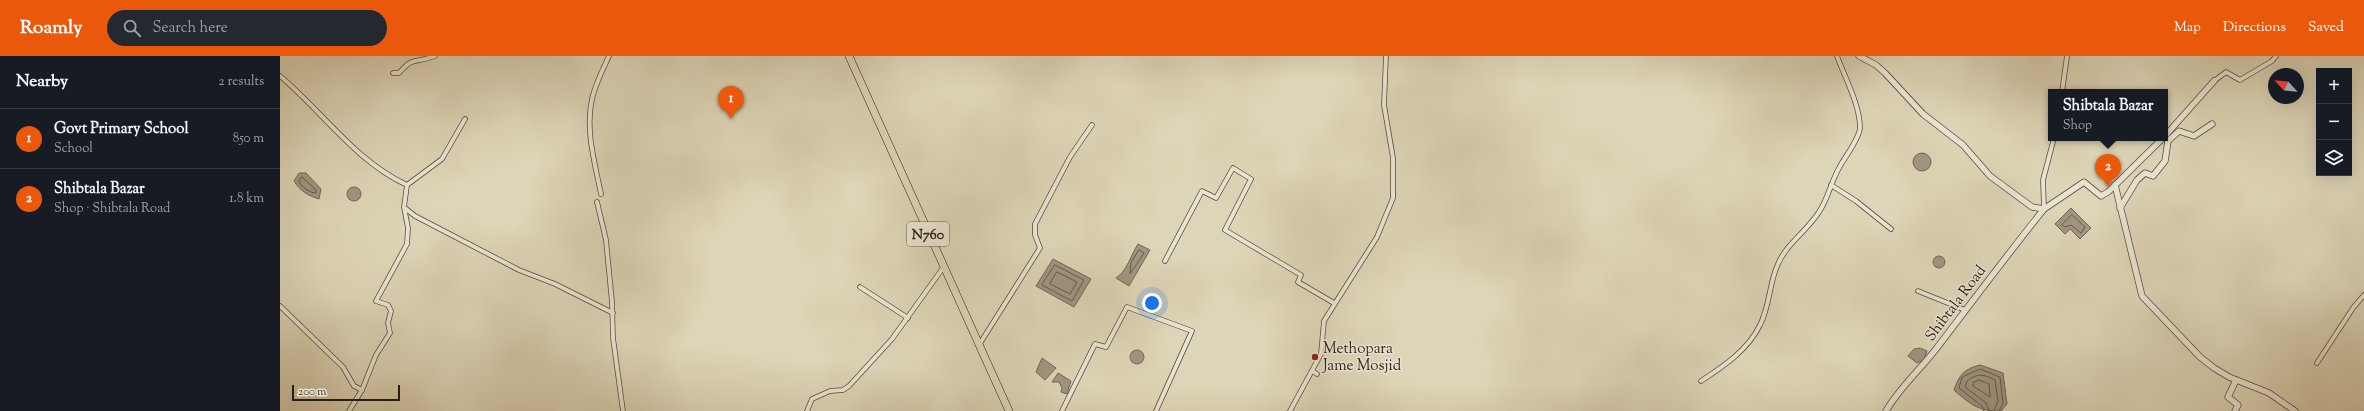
<!DOCTYPE html>
<meta charset="utf-8">
<style>
body{margin:0;font-family:"Sorts Mill Goudy",serif;background:#242831;color:#f1f3f6}
.controls{position:absolute;right:12px;top:12px;display:grid;overflow:hidden;border-radius:0px;box-shadow:0 4px 16px #0002}
.controls button{width:36px;height:36px;display:grid;place-items:center;padding:0;border:0;border-bottom:1px solid #363941;background:#171b24;color:#f1f3f6;font:20px sans-serif}
.compass{position:absolute;left:1988px;top:12px;width:36px;height:36px;border-radius:50%;background:#171b24;box-shadow:0 4px 16px #0002;rotate:296deg}
.scale{position:absolute;left:12px;bottom:10px;width:108px;box-sizing:border-box;padding-left:4px;border:2px solid #291d17;border-top:0;font-size:11px;line-height:14px;white-space:nowrap;color:#291d17;-webkit-text-stroke:3px #e9e4d0;paint-order:stroke}
.you{position:absolute;left:872px;top:247px;width:14px;height:14px;margin:-10px;border:3px solid #fff;border-radius:50%;background:#1a73e8;box-shadow:0 0 0 6px #1a73e833}
.badge{display:grid;place-items:center;width:26px;height:26px;border-radius:50%;background:#ea580c;color:#fff;font-size:13px;font-weight:700}
.pin{position:absolute;translate:-50% -33px;filter:drop-shadow(0 1px 2px #0008)}
.pin::after{content:'';position:absolute;top:21px;width:14px;height:12px;background:inherit;clip-path:polygon(0 0,100% 0,50% 100%)}
.popup{position:absolute;left:1768px;top:33px;width:120px;height:52px;box-sizing:border-box;display:grid;place-content:center;border-radius:0px;background:#171b24;filter:drop-shadow(0 1px 3px #0005);font-size:13px;white-space:nowrap;color:#9ea1a6}
.popup b{font-size:15px;color:#f1f3f6}
.popup::after{content:'';position:absolute;left:50%;top:100%;margin-left:-8px;border:8px solid transparent;border-top-color:#171b24}
.list{margin:0;padding:0;list-style:none}
h2{display:flex;justify-content:space-between;align-items:center;height:52px;margin:0;padding:0 16px;font-size:17px}
h2 small{font-size:13px;font-weight:400;color:#9ea1a6}
.list li{display:grid;grid-template-columns:26px 1fr auto;gap:12px;align-items:center;box-sizing:border-box;height:60px;padding:0 16px;border-top:1px solid #363941}
.list b{display:block;font-size:15px;white-space:nowrap}
.list p{margin:0;font-size:13px;white-space:nowrap;color:#9ea1a6}
.list em{font-size:13px;font-style:normal;color:#9ea1a6}
.icon{flex:none;width:22px;height:22px;fill:none;stroke:currentColor;stroke-width:2;stroke-linecap:round;stroke-linejoin:round}
.map{position:relative;flex:none;width:2084px;height:355px;overflow:hidden}
header{display:flex;align-items:center;gap:24px;box-sizing:border-box;height:56px;padding:0 20px;background:#ea580c;color:#fff}
header strong{font-size:19px}
nav{display:flex;gap:22px;margin-inline-start:auto;font-size:14px}
.search{width:280px;height:36px;background:#242831;display:flex;align-items:center;gap:10px;box-sizing:border-box;padding:0 14px;border-radius:22px;color:#9ea1a6;font-size:15px}
main{display:flex}
aside{flex:1;background:#171b24}
.map>svg:first-child{display:block}
.water{fill:#a09681;stroke:#706657}
.lines{fill:none;stroke-linecap:round;stroke-linejoin:round}
.shore{stroke:#645a4c;stroke-width:1}
.minor-casing{stroke:#564b3f;stroke-width:5.5}
.tertiary-casing{stroke:#564b3f;stroke-width:7}
.trunk-casing{stroke:#291d17;stroke-width:8}
.minor{stroke:#e9e4d0;stroke-width:4}
.tertiary{stroke:#e9e4d0;stroke-width:5.5}
.trunk{stroke:#ddd5b7;stroke-width:7}
.poi-dot{fill:#8f2418;stroke:#e9e4d0;stroke-width:1.5}
.labels{text-anchor:middle;stroke-width:3;stroke-linejoin:round;paint-order:stroke}
.shield{fill:#e9e4d0;stroke:#63594e;stroke-width:1}
.shield-label{font-size:14px;font-weight:bold;fill:#291d17}
.street-label{font-size:15px;fill:#291d17;stroke:#e9e4d0}
.poi-label{font-size:15px;fill:#291d17;stroke:#e9e4d0;text-anchor:start}
</style>
<header>
<strong>Roamly</strong>
<div class="search"><svg class="icon" aria-label="search" viewBox="0 0 24 24"><circle cx="10" cy="10" r="6"/><path d="M15 15l6 6"/></svg>Search here</div>
<nav><a>Map</a><a>Directions</a><a>Saved</a></nav>
</header>
<main>
<aside>
<h2>Nearby<small>2 results</small></h2>
<ul class="list">
<li><span class="badge">1</span><div><b>Govt Primary School</b><p>School</p></div><em>850 m</em></li>
<li><span class="badge">2</span><div><b>Shibtala Bazar</b><p>Shop · Shibtala Road</p></div><em>1.8 km</em></li>
</ul>
</aside>
<div class="map">
<svg width="2084" height="355" viewBox="0 0 2084 355">
<rect width="100%" height="100%" fill="#ddd5b7"/>
<filter id="stains"><feTurbulence type="fractalNoise" baseFrequency=".005" numOctaves="4"/><feColorMatrix values="0 0 0 0 .2 0 0 0 0 .09 0 0 0 0 .02 0 0 0 .5 -.17"/></filter>
<radialGradient id="worn" r=".72"><stop offset=".6" stop-color="#630" stop-opacity="0"/><stop offset="1" stop-color="#630" stop-opacity=".3"/></radialGradient>
<g class="water">
<circle cx="1642" cy="106" r="9"/>
<path d="M19,117H26L41,133L39,143C29,140 20,135 14,125Z"/>
<circle cx="74" cy="138" r="7"/>
<polygon points="1791,152 1811,172 1800,183 1790,173 1785,178 1775,168"/>
<path d="M858,188L870,194L849,230L836,222C847,215 851,199 858,188Z"/>
<circle cx="1659" cy="206" r="6"/>
<polygon points="773,203 811,223 794,251 756,230"/>
<polygon points="1640,292 1647,295 1644,304 1637,307 1628,300 1634,293"/>
<circle cx="857" cy="301" r="7"/>
<polygon points="762,302 776,312 765,324 756,316"/>
<path d="M1700,309L1723,317L1727,348L1721,355C1698,355 1691,349 1674,334C1679,319 1684,313 1700,309Z"/>
<polygon points="778,317 791,325 787,338 781,336 782,332 779,326 772,326"/>
</g>
<g class="lines">
<g class="shore">
<path d="M22,121L36,134V137C30,137 21,131 19,125Z"/>
<polygon points="1792,159 1805,171 1801,177 1791,169 1785,171 1782,169"/>
<polygon points="859,194 864,197 850,218 851,207"/>
<polygon points="775,209 804,224 792,245 762,229"/>
<polygon points="777,216 797,226 790,238 770,228"/>
<polygon points="1699,324 1709,328 1710,341 1693,330 1693,327"/>
<polyline points="1704,355 1702,350 1679,332 1682,321 1700,313 1720,321 1723,347 1719,355"/>
<path d="M1709,355L1706,347L1685,331L1687,325C1697,317 1704,318 1715,324L1718,345L1714,355"/>
</g>
<g class="minor-casing">
<g id="minor">
<path d="M113,17H119C134,0 133,8 155,0"/>
<path d="M0,20C43,56 75,105 127,129L124,151L128,172L127,188L96,245L108,249L111,255L108,267L110,277L96,299L82,334L69,355"/>
<polyline points="1934,25 1946,16 1960,24 1992,5 1996,0"/>
<polyline points="1782,36 1787,0"/>
<polyline points="127,129 162,103 185,63"/>
<polyline points="1551,129 1576,145 1611,173"/>
<path d="M321,138C315,108 305,74 312,43C315,29 323,13 329,0"/>
<polyline points="317,146 326,184 332,246 333,282 343,355"/>
<polyline points="125,152 135,160 239,214 275,228 333,257"/>
<polyline points="1764,153 1763,124 1774,82"/>
<polyline points="885,205 922,135 936,142 953,112 971,123 945,174 1021,219 1018,226 1054,247"/>
<polyline points="580,231 628,262"/>
<polyline points="1638,235 1685,254"/>
<polyline points="0,250 63,311 74,330 82,334"/>
<polyline points="699,289 760,192 755,179 755,168 790,101 812,69"/>
<polyline points="2037,307 2073,252 2084,239"/>
<polyline points="1032,315 1037,318"/>
<path d="M1421,325C1444,310 1468,294 1480,269C1490,250 1489,227 1498,208C1507,187 1527,175 1539,156C1548,143 1551,126 1559,112C1564,102 1579,84 1580,72C1580,49 1565,22 1557,0"/>
<polyline points="527,355 532,343 550,335 563,334 569,330 612,283 663,212"/>
<polyline points="782,355 815,288 826,291 847,251 912,275 876,355"/>
<polyline points="1010,355 1041,298 1044,265 1097,181 1113,142 1113,102 1104,49 1106,0"/>
</g>
</g>
<g class="tertiary-casing">
<g id="tertiary">
<polyline points="1579,0 1596,9 1605,17 1643,58 1683,89 1710,120 1752,151 1764,153 1804,126 1821,140 1828,136 1883,82"/>
<polyline points="1885,80 1934,25"/>
<polyline points="1835,129 1862,240 1920,301 1934,312 1949,321 1989,337 2015,355"/>
<polyline points="1840,152 1857,124 1865,117 1873,120 1885,105 1888,85 1899,75 1914,80 1932,68"/>
<path d="M1606,355C1620,331 1639,315 1656,293C1692,246 1727,199 1764,153"/>
<polyline points="1955,355 1958,349 1948,341 1956,324"/>
</g>
</g>
<g class="trunk-casing">
<polyline id="trunk" points="569,0 729,355"/>
</g>
<use href="#minor" class="minor"/>
<use href="#tertiary" class="tertiary"/>
<use href="#trunk" class="trunk"/>
</g>
<circle class="poi-dot" cx="1035" cy="301" r="4"/>
<g class="labels">
<rect class="shield" x="627" y="166" width="42" height="24" rx="3"/>
<g class="shield-label">
<text x="648" y="183">N760</text>
</g>
<g class="street-label">
<text transform="translate(1675 247) rotate(-53)" y="5">Shibtala Road</text>
</g>
<g class="poi-label">
<text x="1043" y="297">Methopara<tspan x="1043" dy="17">Jame Mosjid</tspan></text>
</g>
</g>
<rect width="100%" height="100%" filter="url(#stains)"/>
<rect width="100%" height="100%" fill="url(#worn)"/>
</svg>
<div class="controls">
<button>+</button>
<button>−</button>
<button><svg class="icon" aria-label="layers" viewBox="0 0 24 24"><path d="M12 4l9 5-9 5-9-5zM3 14l9 5 9-5"/></svg></button>
</div>
<svg class="compass" viewBox="-18 -18 36 36"><path d="M0-13l5 13h-10z" fill="#e53935"/><path d="M0 13l5-13h-10z" fill="#9ea1a6"/></svg>
<div class="scale">200 m</div>
<div class="you"></div>
<div class="pin badge" style="left:451px;top:63px">1</div>
<div class="pin badge" style="left:1828px;top:131px">2</div>
<div class="popup"><b>Shibtala Bazar</b>Shop</div>
</div>
</main>
